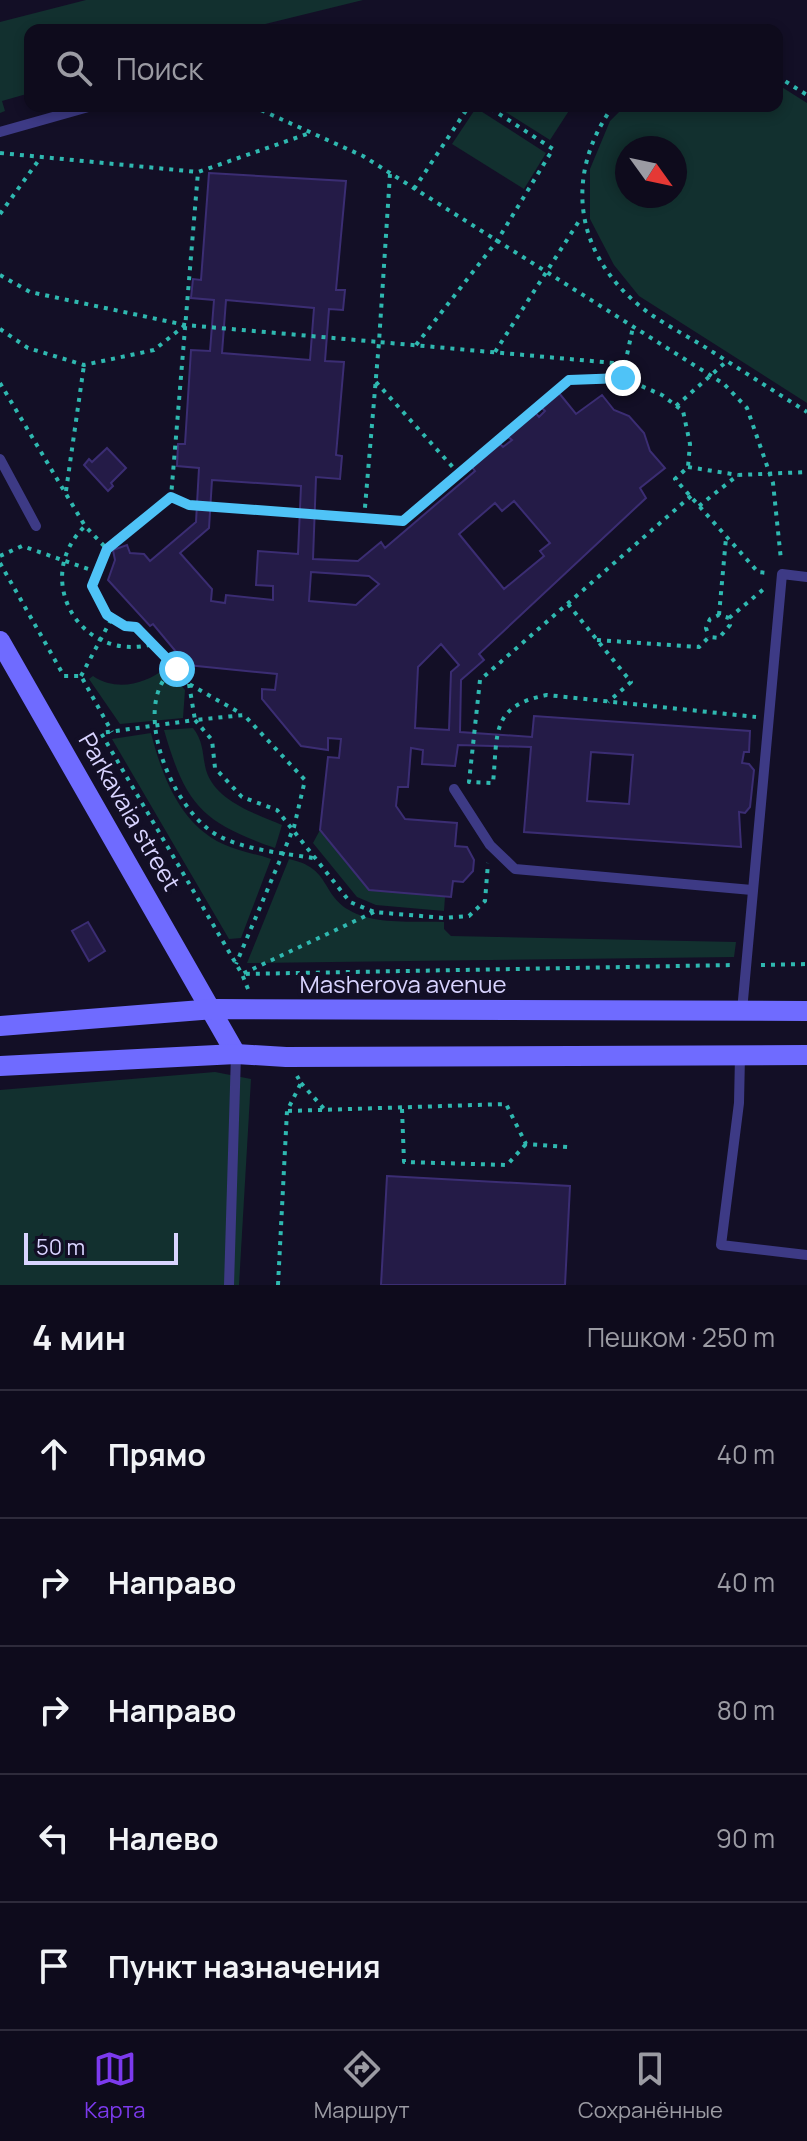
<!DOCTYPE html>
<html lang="ru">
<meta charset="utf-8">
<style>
body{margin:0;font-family:Manrope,sans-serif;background:#1c1929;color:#f1f3f6}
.compass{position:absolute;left:615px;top:136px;width:72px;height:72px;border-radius:50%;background:#0e0b1c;box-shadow:0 4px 12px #0003;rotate:123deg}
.scale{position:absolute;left:24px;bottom:20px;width:154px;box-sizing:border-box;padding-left:8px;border:4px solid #d9d4ff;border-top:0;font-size:22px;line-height:28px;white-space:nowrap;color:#d9d4ff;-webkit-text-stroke:6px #130f26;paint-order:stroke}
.stop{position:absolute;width:24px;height:24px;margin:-18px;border:6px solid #4fc3f7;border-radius:50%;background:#fff}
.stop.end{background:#4fc3f7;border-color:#fff;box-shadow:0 2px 8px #0008}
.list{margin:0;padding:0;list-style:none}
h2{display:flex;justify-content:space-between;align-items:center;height:104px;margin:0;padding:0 32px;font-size:34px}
h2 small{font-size:26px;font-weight:400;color:#9b9ba3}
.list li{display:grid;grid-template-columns:52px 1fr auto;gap:24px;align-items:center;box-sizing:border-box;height:128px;padding:0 32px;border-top:2px solid #2e2b3b}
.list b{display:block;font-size:30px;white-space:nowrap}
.list em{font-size:26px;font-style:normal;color:#9b9ba3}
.icon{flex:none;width:44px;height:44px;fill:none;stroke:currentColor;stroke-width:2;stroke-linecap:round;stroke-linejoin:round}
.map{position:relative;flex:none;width:807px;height:1285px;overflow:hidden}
.search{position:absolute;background:#0e0b1c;box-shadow:0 4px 12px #0003;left:24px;right:24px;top:24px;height:88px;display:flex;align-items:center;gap:20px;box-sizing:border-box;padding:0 28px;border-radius:16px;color:#9b9ba3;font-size:30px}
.sheet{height:744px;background:#0e0b1c}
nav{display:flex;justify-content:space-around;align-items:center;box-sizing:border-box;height:112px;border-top:2px solid #2e2b3b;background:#0e0b1c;font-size:22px;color:#9b9ba3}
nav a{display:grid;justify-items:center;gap:4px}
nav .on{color:#7c3aed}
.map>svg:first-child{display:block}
.green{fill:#12302f;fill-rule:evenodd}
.building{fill:#241b47;stroke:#3b2d73;stroke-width:2;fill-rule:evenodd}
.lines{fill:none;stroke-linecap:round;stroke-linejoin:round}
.path{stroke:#2fb8b0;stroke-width:4;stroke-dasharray:4 6;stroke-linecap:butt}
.lane{stroke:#3d3a85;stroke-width:10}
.secondary{stroke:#6f6bff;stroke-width:20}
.route{stroke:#4fc3f7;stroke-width:10}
.labels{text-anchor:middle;stroke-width:8;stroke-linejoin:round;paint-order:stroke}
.street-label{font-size:24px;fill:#d9d4ff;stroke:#130f26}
</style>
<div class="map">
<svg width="807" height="1285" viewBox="0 0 807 1285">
<rect width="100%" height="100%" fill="#130f26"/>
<g class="green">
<polygon points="86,0 363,0 241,30 30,30 30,93 2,101 5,111 0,113 0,22"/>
<path d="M777,84L807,103V403L639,296L614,265L590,219V169L610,121L625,106H777ZM627,148H675V196H627Z"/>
<polygon points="496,106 572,106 550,140"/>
<polygon points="476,108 546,153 524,189 452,144"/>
<path d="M166,668L185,690L183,718L120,724L89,679L93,676C117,692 145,684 166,668Z"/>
<path d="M193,728C204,742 202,754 206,770C215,801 256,814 282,825L275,848C202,822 186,806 164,730Z"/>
<path d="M151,733C162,776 180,824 223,844C238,851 256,854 271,859L241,938L229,939L112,739Z"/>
<polygon points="320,830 369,890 445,897 444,911 376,905 357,897 313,843"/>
<path d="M289,859C331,868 321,894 349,910C373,925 416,921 444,922V929L451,936L736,942L734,957L247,963Z"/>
<polygon points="215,1072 251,1079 239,1285 0,1285 0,1090"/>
</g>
<g class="building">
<path d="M209,173L346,181L336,290H345L343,310L329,309L325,361L344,362L336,455L342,456L340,479L316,477L313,559L358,561L381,542L385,548L475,471L471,466L499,443L503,447L512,440L507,436L535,412L539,417L545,411L541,407L559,393L576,414L602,395L614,410L629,416L644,433L650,451L665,468L640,488L646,498L479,654L484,660L461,680L460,732L532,737L534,716L750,731L749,752H744L742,763L749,764L754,770L750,807L745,813L739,812L741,847L524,832L531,747L458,745L455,766L422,764L423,750L411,748L408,787H398L396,806L405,819L457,823L455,846L467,847L474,860L473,871L463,882L453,881L451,897L369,890L320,830L328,757L339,758L341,739L328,738V750L301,746L262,699V689L275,690L277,674L187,665L153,624L150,626L108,580L115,560L113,550L127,545L130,553L144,554L150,561L196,522L199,468L177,466L178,444H185L191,350L210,351L214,300L191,298L193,279L201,280ZM226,300L314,308L310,360L222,353ZM212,480L301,486L298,554L258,551L256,585L273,586V600L226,595L225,603L211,601L212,589L180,553L209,528ZM514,501L550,543L540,551L544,556L504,589L459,534L495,503L502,511ZM311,572L369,576L379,584L356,605L309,601ZM441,644L459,665L451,672L449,730L415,728L418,667ZM591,752L633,755L629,804L587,801Z"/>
<polygon points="107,448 126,468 111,483 113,486 108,491 84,465 89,459 92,462"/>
<polygon points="88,922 105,951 89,961 72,931"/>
<polygon points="387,1176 570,1186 565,1285 381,1285"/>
</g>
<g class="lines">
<g class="path">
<polyline points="777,76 807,95"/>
<polyline points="252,106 363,156 724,384 747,408 773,483 781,560"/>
<path d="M613,106C564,175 574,253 641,307C661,323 686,335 708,349C741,370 774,391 807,412"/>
<polyline points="0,153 198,172 310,133"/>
<polyline points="390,174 379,342 625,364 623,378 662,395 683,411 690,444 688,467 675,479 758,572 768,573"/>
<polyline points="414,189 469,106"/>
<polyline points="0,214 41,157"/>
<polyline points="0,275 30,292 185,325 379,342 364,519 403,521 569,380 623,378"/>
<polyline points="0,329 28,348 84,365 154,350 184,326"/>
<polyline points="416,345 497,241 553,149 487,106"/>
<polyline points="495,352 581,218"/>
<polyline points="625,364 633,327"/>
<polyline points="376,382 459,474"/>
<polyline points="0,383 85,526"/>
<polyline points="676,406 727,361"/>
<polyline points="688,467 738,475"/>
<polyline points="66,491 84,365"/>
<path d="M691,496L480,680L469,782L493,783C498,733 490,706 547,695L756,717"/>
<polyline points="172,497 189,505 364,519"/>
<polyline points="699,506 738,475 807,472"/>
<polyline points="107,549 171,497 198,172"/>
<polyline points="0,556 22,546 97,572"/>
<polyline points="0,563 64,676 81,676 112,732"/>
<polyline points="568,604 631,682 608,702"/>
<polyline points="719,615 726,538"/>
<polyline points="729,618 765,588"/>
<polyline points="597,640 699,647 709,637 719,638 730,625 729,618 719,615 710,619 706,628 709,637"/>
<path d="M153,644C128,619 106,624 92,586L107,549L85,526C31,578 80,664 153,644L177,669C173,672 166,677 163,681C137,724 176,812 217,835C244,850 283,853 313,858"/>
<polyline points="177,669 189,684 242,714"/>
<polyline points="81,676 112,618"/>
<polyline points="189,684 195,720 244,715 305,780 294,827 236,964"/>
<polyline points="374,912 242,974 101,733 195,720 212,740 215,768 242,797 277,810 350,902 374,912 444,918 469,916 485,901 488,863"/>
<polyline points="761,965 807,964"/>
<polyline points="248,989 242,974 733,965"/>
<polyline points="301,1083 325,1110"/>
<polyline points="402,1109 404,1162 507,1165 526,1144"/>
<polyline points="288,1111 506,1104 526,1144 568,1147"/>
<polyline points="278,1285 287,1111 301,1083 297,1076"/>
</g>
<g class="lane">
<polyline points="0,132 92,106"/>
<polyline points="0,459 36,526"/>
<polyline points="454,789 490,845 515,869 752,890"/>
<polyline points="742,1011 782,574 807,577"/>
<polyline points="740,1056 739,1103 721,1245 807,1255"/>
<polyline points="229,1285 236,1054"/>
</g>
<g class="secondary">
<polyline points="0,641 236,1054"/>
<polyline points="0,1026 214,1009 807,1011"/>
<polyline points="0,1066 236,1054 286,1057 807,1055"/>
</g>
</g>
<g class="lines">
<polyline class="route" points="177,669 136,627 125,626 107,615 92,586 107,549 171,497 189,505 403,521 569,380 623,378"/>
</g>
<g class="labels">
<g class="street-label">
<text transform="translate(129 812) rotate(60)" y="8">Parkavaia street</text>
<text x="403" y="993">Masherova avenue</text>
</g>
</g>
</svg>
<svg class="compass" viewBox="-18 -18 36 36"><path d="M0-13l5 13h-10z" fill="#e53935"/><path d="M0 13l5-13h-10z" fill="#9b9ba3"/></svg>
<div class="scale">50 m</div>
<div class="stop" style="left:177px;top:669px"></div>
<div class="stop end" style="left:623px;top:378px"></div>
<div class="search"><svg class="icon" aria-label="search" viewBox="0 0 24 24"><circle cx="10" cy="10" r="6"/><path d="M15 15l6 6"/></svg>Поиск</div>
</div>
<section class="sheet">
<h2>4 мин<small>Пешком · 250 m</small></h2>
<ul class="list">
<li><svg class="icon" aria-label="ahead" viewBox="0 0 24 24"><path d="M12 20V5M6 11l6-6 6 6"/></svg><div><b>Прямо</b></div><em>40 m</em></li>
<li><svg class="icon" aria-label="right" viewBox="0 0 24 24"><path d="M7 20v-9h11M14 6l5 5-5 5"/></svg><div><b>Направо</b></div><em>40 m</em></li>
<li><svg class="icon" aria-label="right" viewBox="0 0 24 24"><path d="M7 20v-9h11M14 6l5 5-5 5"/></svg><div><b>Направо</b></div><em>80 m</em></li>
<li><svg class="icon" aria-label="left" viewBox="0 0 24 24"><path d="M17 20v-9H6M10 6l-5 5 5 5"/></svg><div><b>Налево</b></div><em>90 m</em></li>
<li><svg class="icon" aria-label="arrive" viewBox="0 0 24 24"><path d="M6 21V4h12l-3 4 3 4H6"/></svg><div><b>Пункт назначения</b></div></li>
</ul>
</section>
<nav>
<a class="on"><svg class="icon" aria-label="map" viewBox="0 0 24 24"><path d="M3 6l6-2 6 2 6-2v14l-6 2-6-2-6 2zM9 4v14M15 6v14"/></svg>Карта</a>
<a><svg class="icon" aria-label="directions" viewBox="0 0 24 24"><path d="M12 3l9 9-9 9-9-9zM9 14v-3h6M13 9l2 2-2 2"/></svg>Маршрут</a>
<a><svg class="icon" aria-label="saved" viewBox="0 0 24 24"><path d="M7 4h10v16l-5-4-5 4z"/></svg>Сохранённые</a>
</nav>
